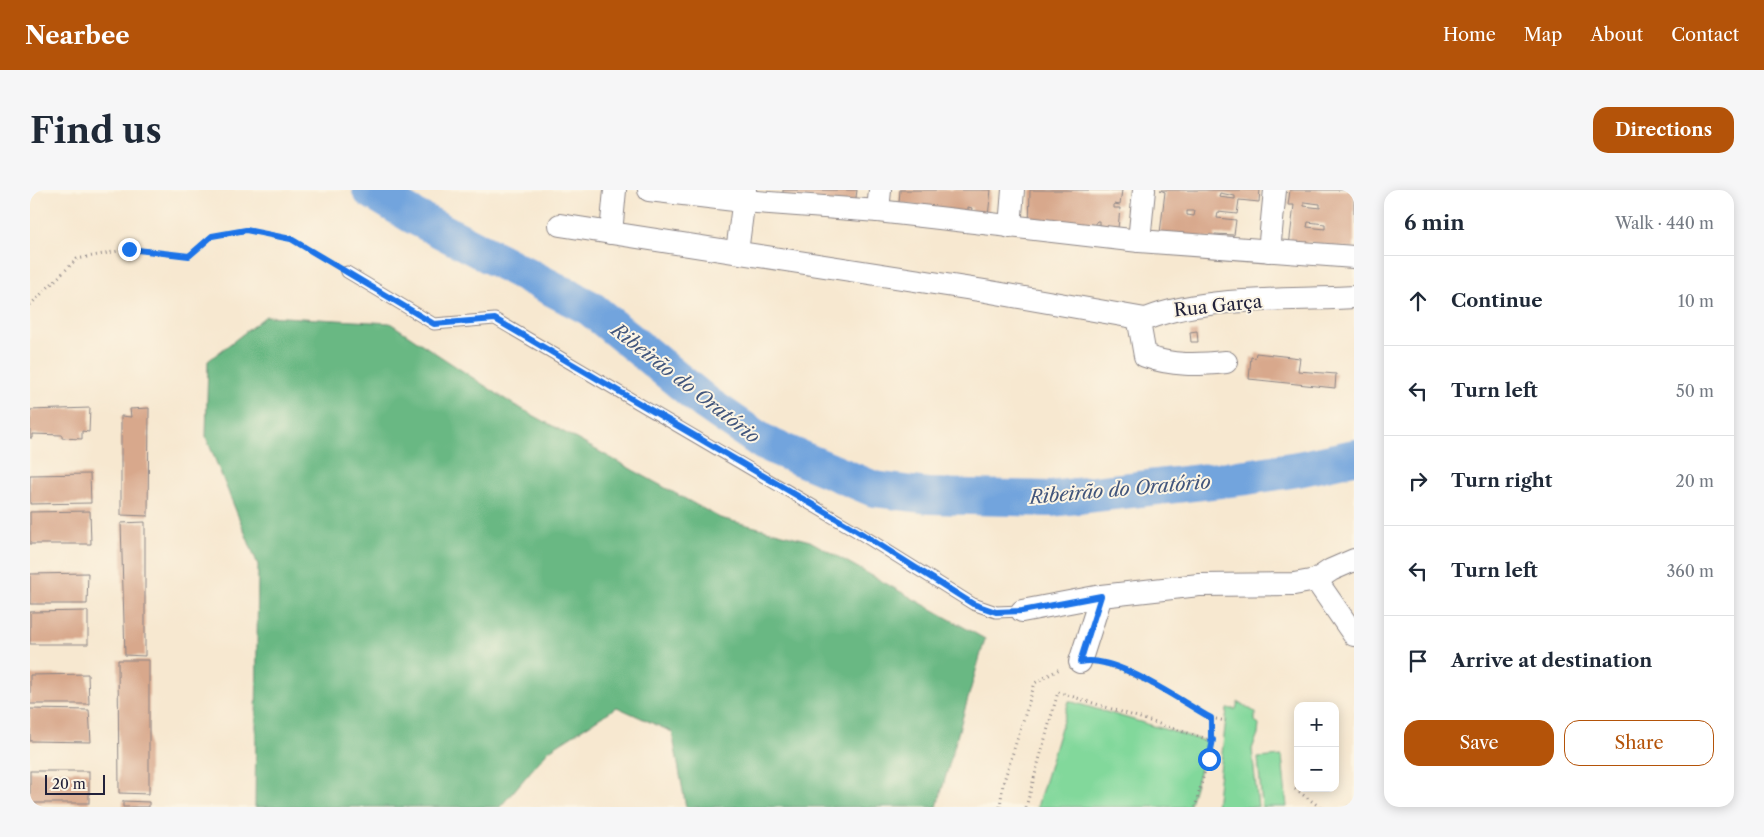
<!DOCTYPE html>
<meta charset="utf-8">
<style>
body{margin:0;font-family:"Libre Caslon Text",serif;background:#f6f6f7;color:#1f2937}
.controls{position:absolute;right:15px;bottom:15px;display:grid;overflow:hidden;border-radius:10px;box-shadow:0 2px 12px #0003}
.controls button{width:45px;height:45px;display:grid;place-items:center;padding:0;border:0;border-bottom:1px solid #e0e1e3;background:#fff;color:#1f2937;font:25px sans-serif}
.scale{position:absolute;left:15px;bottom:12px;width:60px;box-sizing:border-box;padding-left:5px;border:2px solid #22223b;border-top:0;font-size:14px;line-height:18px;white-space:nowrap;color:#22223b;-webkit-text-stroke:4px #fcf5e5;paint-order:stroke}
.stop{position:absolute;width:15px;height:15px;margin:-11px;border:4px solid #1a73e8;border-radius:50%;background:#fff}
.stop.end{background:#1a73e8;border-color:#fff;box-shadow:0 1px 5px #0008}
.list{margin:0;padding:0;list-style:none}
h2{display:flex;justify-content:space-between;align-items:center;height:65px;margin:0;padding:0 20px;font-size:21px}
h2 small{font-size:16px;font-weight:400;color:#747a83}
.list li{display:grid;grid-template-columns:32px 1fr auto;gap:15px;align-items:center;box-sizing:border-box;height:90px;padding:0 20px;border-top:1px solid #e0e1e3}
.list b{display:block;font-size:19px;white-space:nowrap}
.list em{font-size:16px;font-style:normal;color:#747a83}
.actions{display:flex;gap:10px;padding:15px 20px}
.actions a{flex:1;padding:11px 0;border:1px solid #b45309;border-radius:15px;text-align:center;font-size:18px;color:#b45309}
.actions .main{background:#b45309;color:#fff}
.icon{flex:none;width:28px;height:28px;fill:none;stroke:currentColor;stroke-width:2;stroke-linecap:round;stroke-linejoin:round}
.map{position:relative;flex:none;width:1324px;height:617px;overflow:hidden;border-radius:15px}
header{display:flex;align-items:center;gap:30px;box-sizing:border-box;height:70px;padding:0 25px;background:#b45309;color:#fff}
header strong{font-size:24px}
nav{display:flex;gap:28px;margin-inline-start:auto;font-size:18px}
.intro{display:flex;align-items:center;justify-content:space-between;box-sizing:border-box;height:120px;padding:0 30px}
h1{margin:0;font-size:35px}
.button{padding:12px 22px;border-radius:15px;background:#b45309;color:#fff;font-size:18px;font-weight:700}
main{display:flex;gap:30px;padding:0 30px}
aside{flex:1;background:#fff;border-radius:15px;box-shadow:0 2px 12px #0003}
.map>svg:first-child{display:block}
.green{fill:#82d89b;stroke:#527d6b}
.forest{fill:#69b883;stroke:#466d5f}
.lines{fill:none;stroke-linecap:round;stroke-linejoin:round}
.river{stroke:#72a4dd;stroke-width:36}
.building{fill:#d8a88c;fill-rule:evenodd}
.lane-casing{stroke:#8c8586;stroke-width:13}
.street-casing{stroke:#8c8586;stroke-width:24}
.path{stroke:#8c8586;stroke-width:3;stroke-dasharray:1 4;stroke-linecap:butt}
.lane{stroke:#fff;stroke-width:11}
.street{stroke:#fff;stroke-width:22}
.route{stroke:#1a73e8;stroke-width:6}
.labels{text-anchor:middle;stroke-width:4;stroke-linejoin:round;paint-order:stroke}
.street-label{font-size:18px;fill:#22223b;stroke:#fcf5e5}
.water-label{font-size:19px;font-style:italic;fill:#42567c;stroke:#fcf5e5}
</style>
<header>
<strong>Nearbee</strong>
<nav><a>Home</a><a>Map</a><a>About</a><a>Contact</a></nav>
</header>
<div class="intro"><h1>Find us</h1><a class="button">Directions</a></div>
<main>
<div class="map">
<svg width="1324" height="617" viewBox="0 0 1324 617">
<rect width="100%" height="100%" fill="#fcf5e5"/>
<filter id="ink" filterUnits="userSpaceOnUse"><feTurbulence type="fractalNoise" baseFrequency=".02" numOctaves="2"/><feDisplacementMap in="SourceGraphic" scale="10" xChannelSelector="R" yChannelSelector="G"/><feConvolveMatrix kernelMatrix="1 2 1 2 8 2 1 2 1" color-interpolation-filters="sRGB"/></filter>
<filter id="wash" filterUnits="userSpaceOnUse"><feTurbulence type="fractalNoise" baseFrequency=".0096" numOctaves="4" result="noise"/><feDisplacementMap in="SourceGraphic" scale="20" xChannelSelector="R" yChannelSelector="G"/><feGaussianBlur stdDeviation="1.12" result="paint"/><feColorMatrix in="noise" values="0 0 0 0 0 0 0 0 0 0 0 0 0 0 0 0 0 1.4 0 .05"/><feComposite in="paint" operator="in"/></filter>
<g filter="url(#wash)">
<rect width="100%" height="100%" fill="#f7e8d0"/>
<g class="green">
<polygon points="1039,511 1178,552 1159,617 1007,617"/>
<polygon points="1208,512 1225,522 1225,531 1229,535 1228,544 1222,559 1228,617 1186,617 1197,519 1206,519"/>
<polygon points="1252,566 1257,617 1232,617 1228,568"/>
</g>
<polygon class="forest" points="236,126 360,133 481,213 690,328 780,351 955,449 907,617 656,617 642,542 587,517 519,560 470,617 225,617 228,375 176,247 178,171"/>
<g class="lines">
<polyline class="river" points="340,0 383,26 560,118 676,213 734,253 844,299 899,306 1020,309 1217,287 1268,279 1324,267"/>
</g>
<g id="blocks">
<g class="building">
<polygon points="753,0 827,0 825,15 753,6"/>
<polygon points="870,0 961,0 958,26 941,24 942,18 938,17 938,24 869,13"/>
<polygon points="1000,0 1092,0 1090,15 1084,14 1084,18 1090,18 1088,39 1066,44 1067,34 1069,35 1069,31 1067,31 1063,36 999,37"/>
<path d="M1130,0H1230L1229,12L1209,10L1207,24L1188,22L1187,28L1206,30L1204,45L1185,44V49L1130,43L1135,2ZM1190,3L1205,6V9L1189,7ZM1157,21H1165L1164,26L1157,25Z"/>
<path d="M1260,0H1322L1321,3H1324V59L1277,52L1276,58L1259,56L1264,15H1258ZM1274,12L1290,14V18L1274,16ZM1278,32L1295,34V39L1277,37Z"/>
<polygon points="1167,141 1168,152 1161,152 1160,142"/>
<polygon points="1226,163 1270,168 1268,181 1306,184 1305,198 1219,189 1221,167 1225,168"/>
<polygon points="60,218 59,242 52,241 52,249 32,248 32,245 2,244 2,248 0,248 0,220"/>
<polygon points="119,218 118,326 91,325 91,226 101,227 100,219"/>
<polygon points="60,284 61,313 0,314 0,285"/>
<polygon points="60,321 61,354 0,354 0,322"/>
<polygon points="115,332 115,466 95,465 91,333"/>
<polygon points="58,383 57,414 0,414 0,384"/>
<polygon points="58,421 58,454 0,454 0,422"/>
<polygon points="88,470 119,470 119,604 89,603"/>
<polygon points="58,484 59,514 0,514 0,485"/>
<polygon points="0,519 59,520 61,552 0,551"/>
<rect x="0" y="581" width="59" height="32"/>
<polygon points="93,611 119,612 119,617 93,617"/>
</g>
</g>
</g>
<g filter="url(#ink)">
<use href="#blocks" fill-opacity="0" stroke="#8c8586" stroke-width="1"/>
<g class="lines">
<g class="lane-casing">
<polyline id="lane" points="317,82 404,134 465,129 826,341 943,414 966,422 992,421"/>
</g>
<g class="street-casing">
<g id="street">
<polyline points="619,0 713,11 848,21 1109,51 1324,67"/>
<polyline points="848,21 850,0"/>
<polyline points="530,35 955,101 1115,129"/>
<polyline points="980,37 983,0"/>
<polyline points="581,43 585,0"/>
<polyline points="1109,51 1114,0"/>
<polyline points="1239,61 1245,0"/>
<polyline points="707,62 715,0"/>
<path d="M1196,172C1167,175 1143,176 1115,166L1109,132C1167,105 1260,111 1324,107"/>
<polyline points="1286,390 1324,445"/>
<polyline points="992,421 1071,406 1169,395 1264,394 1286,390 1301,380 1324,370"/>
<polyline points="1050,472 1071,406"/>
</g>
</g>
<g class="path">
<polyline points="0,115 47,69 99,59 159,66 182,46 216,40 261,49 305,75"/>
<polyline points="1071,472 1140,503 1181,528 1181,550"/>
<polyline points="1181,528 1196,531"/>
<polyline points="1265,599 1290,617"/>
<polyline points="970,617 973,594 1005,493 1031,478"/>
<polyline points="996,617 1028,502 1183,551 1165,617"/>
<polyline points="1318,617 1324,614"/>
</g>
<use href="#lane" class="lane"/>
<use href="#street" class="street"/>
</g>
</g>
<g class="lines" filter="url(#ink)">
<path class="route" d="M99,59L159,66L182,46L216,40L261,49L404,134L465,129L826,340L943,414L966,422L992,421L1071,406L1050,472C1086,464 1150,511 1181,528V550H1183L1179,569"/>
</g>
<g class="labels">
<g class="street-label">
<text transform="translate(1188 116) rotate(-6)" y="6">Rua Garça</text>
</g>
<g class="water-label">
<text transform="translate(656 193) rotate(38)" y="7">Ribeirão do Oratório</text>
<text transform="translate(1090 299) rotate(-5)" y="7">Ribeirão do Oratório</text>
</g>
</g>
</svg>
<div class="controls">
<button>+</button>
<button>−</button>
</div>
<div class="scale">20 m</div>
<div class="stop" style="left:1179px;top:569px"></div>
<div class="stop end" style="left:99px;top:59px"></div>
</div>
<aside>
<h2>6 min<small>Walk · 440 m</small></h2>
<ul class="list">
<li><svg class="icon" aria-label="ahead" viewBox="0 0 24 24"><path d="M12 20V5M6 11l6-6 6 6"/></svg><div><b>Continue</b></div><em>10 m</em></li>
<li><svg class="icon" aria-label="left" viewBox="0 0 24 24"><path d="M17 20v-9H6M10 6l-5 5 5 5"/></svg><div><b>Turn left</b></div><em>50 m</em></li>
<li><svg class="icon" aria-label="right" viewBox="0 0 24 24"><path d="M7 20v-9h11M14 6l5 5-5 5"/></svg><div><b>Turn right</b></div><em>20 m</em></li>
<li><svg class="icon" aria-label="left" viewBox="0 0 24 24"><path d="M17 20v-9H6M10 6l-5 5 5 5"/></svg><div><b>Turn left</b></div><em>360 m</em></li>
<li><svg class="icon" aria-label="arrive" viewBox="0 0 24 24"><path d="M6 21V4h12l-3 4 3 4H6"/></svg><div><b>Arrive at destination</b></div></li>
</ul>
<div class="actions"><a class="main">Save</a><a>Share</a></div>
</aside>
</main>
